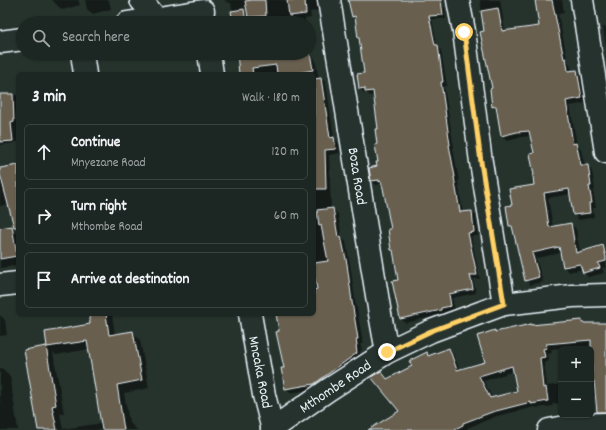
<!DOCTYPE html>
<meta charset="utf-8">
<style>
body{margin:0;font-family:Dekko,sans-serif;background:#29322f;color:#f1f3f6}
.controls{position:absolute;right:12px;bottom:12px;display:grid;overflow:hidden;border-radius:6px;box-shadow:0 1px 3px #0004}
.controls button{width:36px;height:36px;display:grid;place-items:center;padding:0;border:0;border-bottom:1px solid #3a4340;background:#1c2622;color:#f1f3f6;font:20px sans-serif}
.stop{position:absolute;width:12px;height:12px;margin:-9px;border:3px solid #ffd166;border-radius:50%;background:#fff}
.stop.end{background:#ffd166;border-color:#fff;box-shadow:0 1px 4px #0008}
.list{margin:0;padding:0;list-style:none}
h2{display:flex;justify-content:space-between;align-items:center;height:52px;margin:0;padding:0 16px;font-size:17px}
h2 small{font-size:13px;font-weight:400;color:#a0a5a5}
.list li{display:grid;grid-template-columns:26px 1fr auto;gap:12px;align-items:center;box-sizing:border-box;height:56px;margin:0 8px 8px;padding:0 8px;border:1px solid #3a4340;border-radius:6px}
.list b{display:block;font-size:15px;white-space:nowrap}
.list p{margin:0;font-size:13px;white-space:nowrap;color:#a0a5a5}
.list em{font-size:13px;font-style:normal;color:#a0a5a5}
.icon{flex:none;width:22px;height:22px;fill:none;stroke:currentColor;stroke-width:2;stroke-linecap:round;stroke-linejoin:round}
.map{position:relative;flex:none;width:606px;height:430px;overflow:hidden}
.search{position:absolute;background:#1c2622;box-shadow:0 1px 3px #0004;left:16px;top:16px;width:300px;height:44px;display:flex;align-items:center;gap:10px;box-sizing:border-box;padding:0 14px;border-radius:22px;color:#a0a5a5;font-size:15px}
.panel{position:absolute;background:#1c2622;box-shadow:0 1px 3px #0004;left:16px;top:72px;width:300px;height:244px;border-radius:6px}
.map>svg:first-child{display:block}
.shadow{fill:#0007;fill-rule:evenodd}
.building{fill:#675f50;stroke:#e8f1f8;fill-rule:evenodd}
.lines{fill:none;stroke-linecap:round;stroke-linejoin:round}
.minor-casing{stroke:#e8f1f8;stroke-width:25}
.minor{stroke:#26332d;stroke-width:22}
.route{stroke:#ffd166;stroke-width:5}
.labels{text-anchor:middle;stroke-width:3.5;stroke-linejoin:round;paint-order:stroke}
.street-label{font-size:15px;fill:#e8f1f8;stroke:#26332d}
</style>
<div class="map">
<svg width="606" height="430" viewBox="0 0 606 430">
<rect width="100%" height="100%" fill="#26332d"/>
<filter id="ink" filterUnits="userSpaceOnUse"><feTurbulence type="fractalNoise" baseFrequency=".025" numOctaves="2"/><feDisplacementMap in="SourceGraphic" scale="8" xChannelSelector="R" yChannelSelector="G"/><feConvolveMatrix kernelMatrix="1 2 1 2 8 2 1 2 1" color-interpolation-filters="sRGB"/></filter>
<g filter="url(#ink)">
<g class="shadow">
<polygon points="52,0 78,0 80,5 62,10"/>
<polygon points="85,0 109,0 111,9 93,14 87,9"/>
<polygon points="224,0 318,0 320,10 310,12 311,18 305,19 305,23 234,23 231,3 228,3"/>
<polygon points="350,0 433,0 441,4 445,8 446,19 432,19 437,46 441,50 447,86 444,86 454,148 453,148 459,181 458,181 463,213 472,212 476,216 478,236 471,236 480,279 473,279 476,293 452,298 455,310 444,312 445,314 405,323 401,319 399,281 394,252 392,250 392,229 382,184 376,185 372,181 379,163 378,145 379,130 375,95 370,96 366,92 364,93 360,89 365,74 357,20 353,16"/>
<polygon points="480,0 500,0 505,31 540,26 536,0 562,0 564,13 558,14 568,62 570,64 572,72 576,71 581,76 586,103 570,106 577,145 581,150 585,166 587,166 592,171 595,190 593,191 596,208 593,208 594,217 579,220 574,215 571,194 548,198 553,227 571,224 576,229 580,253 602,247 606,250 606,267 602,268 604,273 588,277 584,272 583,269 569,272 564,267 561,253 536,258 543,282 530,285 526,280 514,229 510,226 513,206 536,186 535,154 531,136 522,137 507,141 502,136 498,111 493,106 494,89"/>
<polygon points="603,27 606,27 606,48"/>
<polygon points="309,49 310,54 315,59 319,79 321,78 326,83 334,138 339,143 340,153 329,155 331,209 333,209 338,214 342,238 346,242 351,270 356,307 357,308 363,344 360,344 362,350 360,351 361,358 319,388 291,393 286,388 285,369 277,314 314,314 314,74 240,74 239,59 237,59 232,53 309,53"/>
<polygon points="18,95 18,142 15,142 15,143 0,145 0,96"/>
<polygon points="18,167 18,225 9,204 0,206 0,169"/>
<polygon points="12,227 18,234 18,265 0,268 0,229"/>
<path d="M90,314H112L115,335L132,332L140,340L149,388L124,393L129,422L137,430H38L46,347L49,350L46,333L92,325ZM89,349L102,423L63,429L60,414L64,413L53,352L56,355Z"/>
<polygon points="0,315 5,320 7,335 0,336"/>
<path d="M582,321L584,324H606V402L596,396L591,397V349H583V346L551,349L552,353L548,354L549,361L544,363L547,386L561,384V403L552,404L553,406L537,408L535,407L497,416L467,428L468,430H382L400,411L387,379L413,366L426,353L429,356L449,349L453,354L460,370L486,362L496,333L532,326ZM514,371L518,392L492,398L484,381Z"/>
<polygon points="0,368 2,368 10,376 18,430 0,430"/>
</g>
<g class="building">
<polygon points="252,0 265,0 266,16 248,17 245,1"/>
<polygon points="287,0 305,0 306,14 289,16"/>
<polygon points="348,0 441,0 443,15 429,16 435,45 438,45 443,82 441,82 450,145 449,145 455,177 454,177 460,212 472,211 474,232 468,233 477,275 470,275 473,289 449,294 451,306 441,308 441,310 400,319 392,281 398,280 393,250 391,250 388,229 391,229 383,188 381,181 379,182 379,180 371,181 369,168 377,166 376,162 378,162 375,145 377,144 375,129 378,129 373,91 365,92 365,88 359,89 357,74 364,73 359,38 358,38 355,16 352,17"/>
<polygon points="535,0 552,0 564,59 566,58 568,71 577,70 582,98 566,101 573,144 576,143 581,165 588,165 591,186 589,186 592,203 589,203 590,213 573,215 569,189 544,193 549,227 571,223 576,253 603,245 606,257 606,261 598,263 600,268 583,273 580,264 563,267 559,247 532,253 539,277 525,281 512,226 509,226 506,206 512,205 509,189 534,185 533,176 534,175 530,154 534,153 529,131 517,132 501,136 496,106 492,107 490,89 492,88 480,32 484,31 481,11 498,8 502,31 539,26"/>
<polygon points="244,9 246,23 233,23 231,11"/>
<polygon points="237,53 310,53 313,70 292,74 277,74 276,65 252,68 253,74 239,74"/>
<polygon points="321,78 330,138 334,137 336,149 325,150 326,189 314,189 314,79"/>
<polygon points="0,94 13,94 14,122 11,123 13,141 0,142"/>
<polygon points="18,165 18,227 14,227 0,174 0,168"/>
<polygon points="333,208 338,237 341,236 347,264 352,302 358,339 356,339 357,345 356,346 357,353 314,384 285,389 281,368 284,368 276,332 279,331 276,314 314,314 314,290 317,289 314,274 314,263 328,261 321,225 319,226 317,210"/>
<polygon points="12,226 17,256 0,259 0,228"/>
<polygon points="89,314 106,314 109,335 133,331 142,380 117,385 124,430 102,430 87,341 47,347 45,332 90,324"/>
<path d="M582,320V323H606V412H597L594,381H592V361H591V340L546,344L547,348L543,349L545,357L540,358L543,388L546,387L548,401L531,404V402L492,412L463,423V425L453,430H368L399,411L371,377L381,371L387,379L412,366L409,361L427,352L428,356L449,348L457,370L485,362L477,336L495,330V332L531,324V325ZM512,366L517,391L490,398L479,376Z"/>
<polygon points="46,346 56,405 52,406 57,430 38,430 24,350"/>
</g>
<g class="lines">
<g class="minor-casing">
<g id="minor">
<polyline points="141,0 156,18"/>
<polyline points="329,0 380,314 387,352"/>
<polyline points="458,0 464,31 481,162 504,304"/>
<polyline points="582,0 606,152"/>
<polyline points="127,23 203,11"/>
<polyline points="0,42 23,39"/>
<polyline points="82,53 85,74"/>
<polyline points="209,53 212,74"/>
<polyline points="0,285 18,283"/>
<polyline points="250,314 264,395 273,430"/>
<polyline points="272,429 328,390 387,352 431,331 504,304 572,296 606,295"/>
<polyline points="549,430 576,425 606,424"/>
</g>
</g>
<use href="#minor" class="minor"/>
</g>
</g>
<g class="lines" filter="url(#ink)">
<polyline class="route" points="387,352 431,331 504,304 481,162 464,32"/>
</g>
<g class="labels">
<g class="street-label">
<text transform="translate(358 176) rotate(81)" y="5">Boza Road</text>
<text transform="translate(261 372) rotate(79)" y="5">Mncaka Road</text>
<text transform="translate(335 386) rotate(-34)" y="5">Mthombe Road</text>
</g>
</g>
</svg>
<div class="controls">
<button>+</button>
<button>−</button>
</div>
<div class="stop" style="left:464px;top:32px"></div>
<div class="stop end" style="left:387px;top:352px"></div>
<div class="search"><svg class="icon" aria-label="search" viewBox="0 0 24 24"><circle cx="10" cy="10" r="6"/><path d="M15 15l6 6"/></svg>Search here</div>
<section class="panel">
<h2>3 min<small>Walk · 180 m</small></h2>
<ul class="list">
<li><svg class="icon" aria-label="ahead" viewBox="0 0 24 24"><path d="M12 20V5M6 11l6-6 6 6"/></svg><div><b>Continue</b><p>Mnyezane Road</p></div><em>120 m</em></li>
<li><svg class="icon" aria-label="right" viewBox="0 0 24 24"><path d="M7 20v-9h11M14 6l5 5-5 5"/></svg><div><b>Turn right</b><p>Mthombe Road</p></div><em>60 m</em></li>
<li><svg class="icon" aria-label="arrive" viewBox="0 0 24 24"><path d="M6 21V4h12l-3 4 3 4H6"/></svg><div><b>Arrive at destination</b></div></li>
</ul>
</section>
</div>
